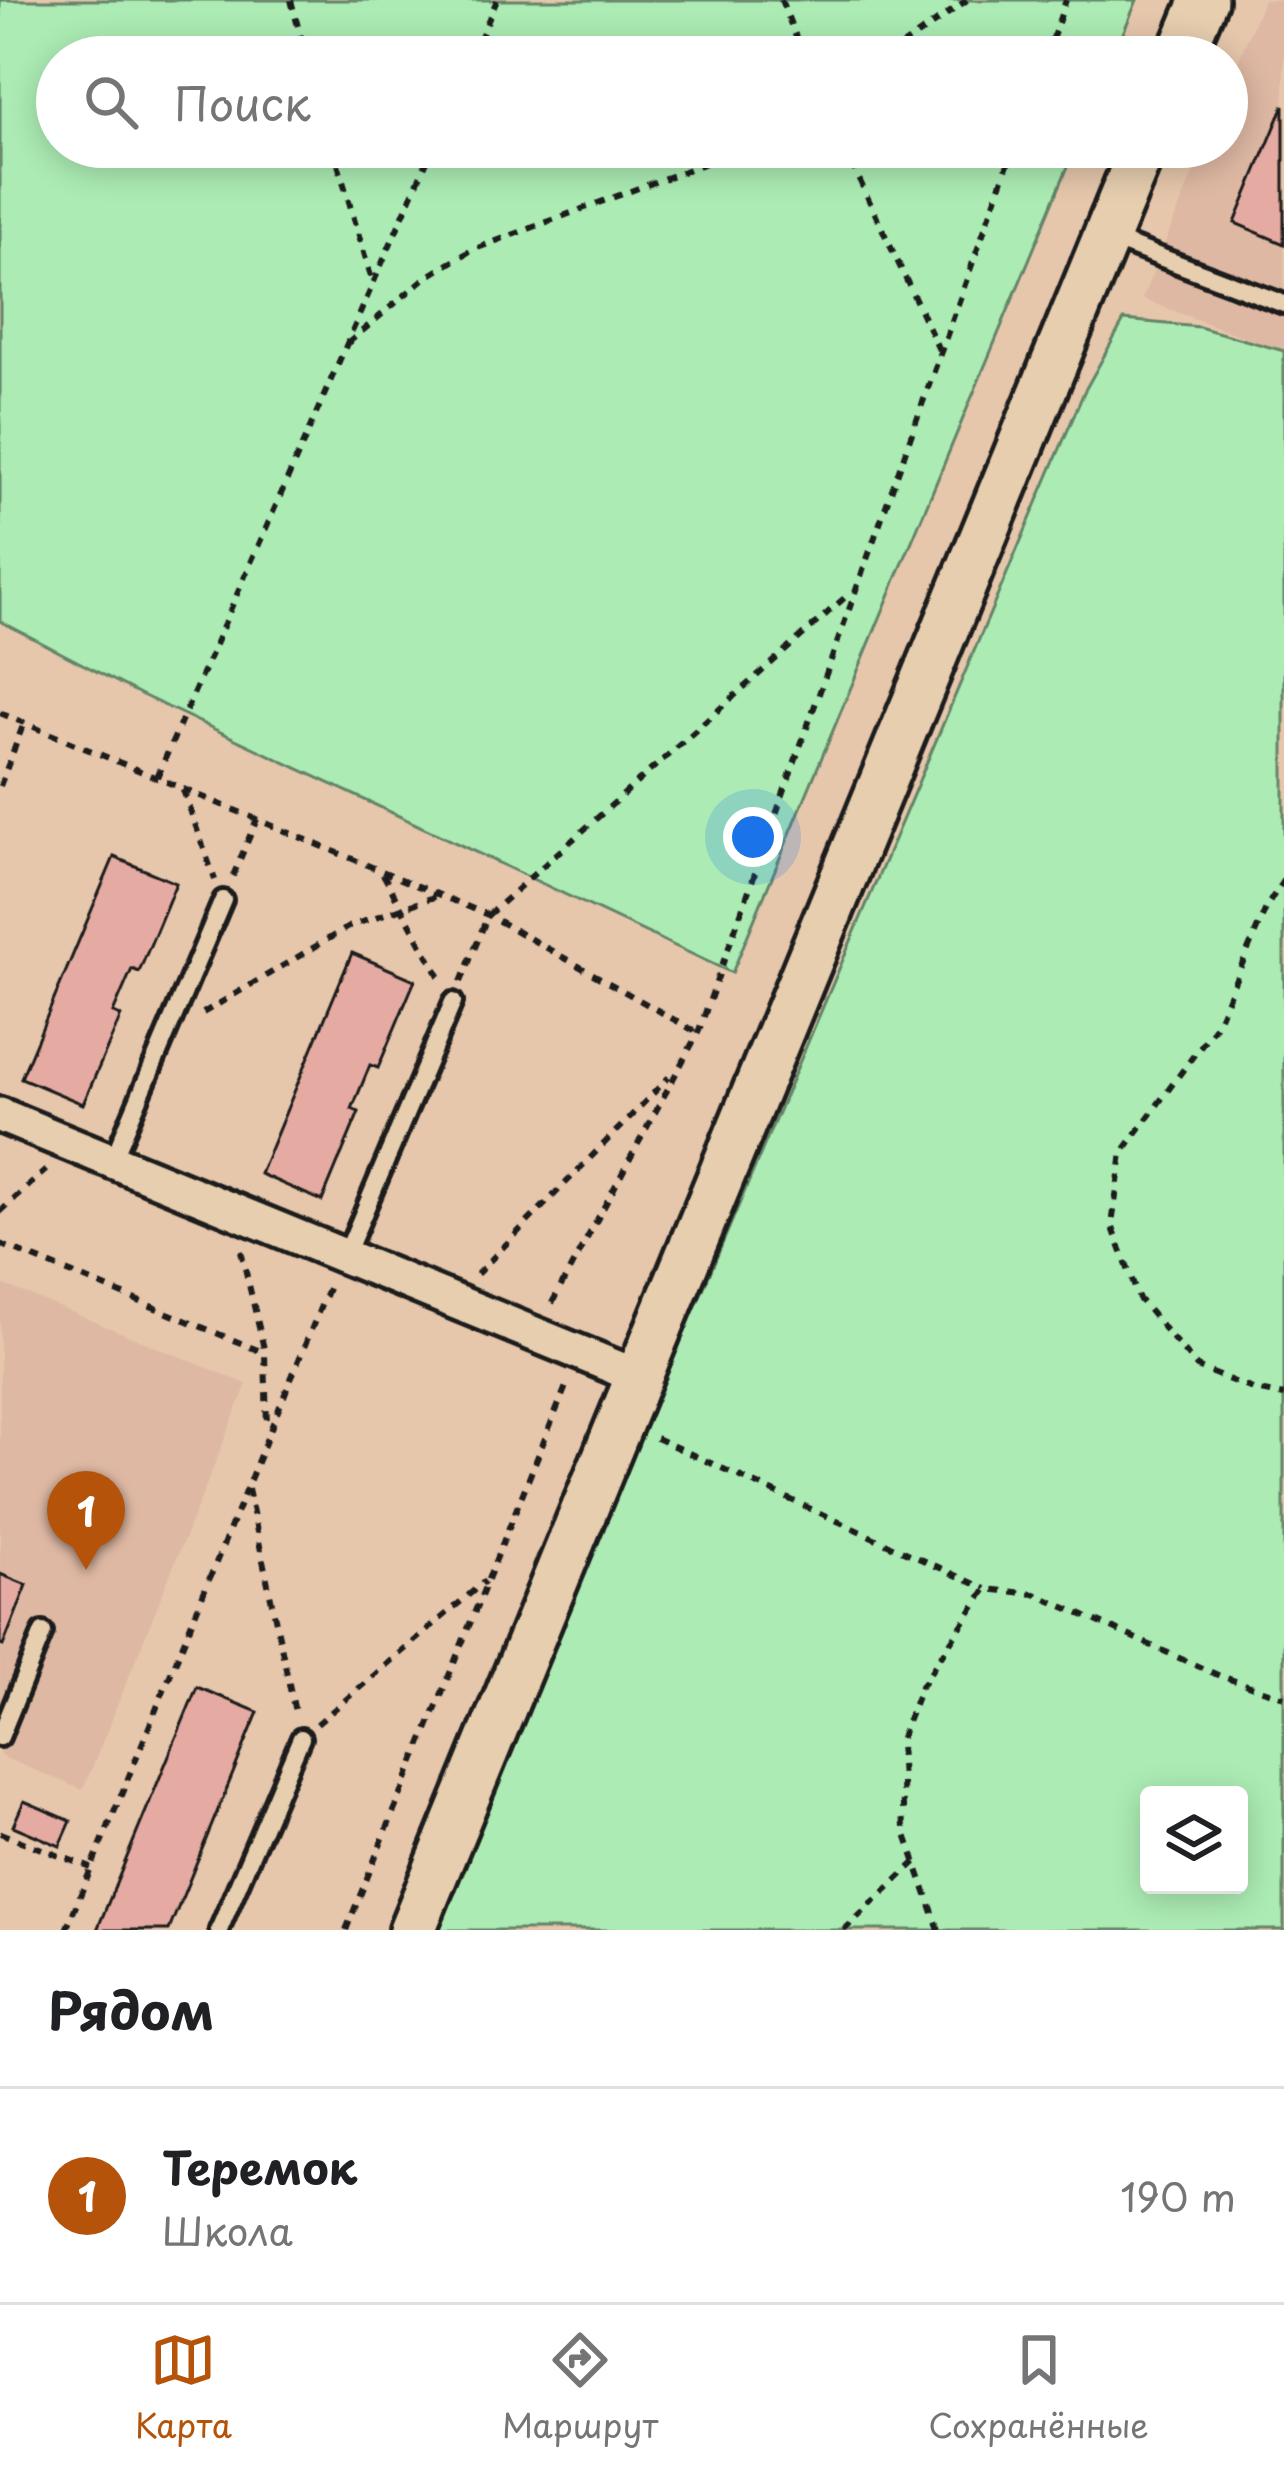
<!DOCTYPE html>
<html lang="ru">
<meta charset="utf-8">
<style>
body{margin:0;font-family:"Playpen Sans",sans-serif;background:#f6f6f6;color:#202124}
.controls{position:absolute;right:36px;bottom:36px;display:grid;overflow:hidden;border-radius:12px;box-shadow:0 6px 30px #0003}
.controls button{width:108px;height:108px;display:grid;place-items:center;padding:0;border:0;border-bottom:3px solid #e0e0e0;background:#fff;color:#202124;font:60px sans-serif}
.you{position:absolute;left:753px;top:837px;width:42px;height:42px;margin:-30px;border:9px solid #fff;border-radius:50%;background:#1a73e8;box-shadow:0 0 0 18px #1a73e833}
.badge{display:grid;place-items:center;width:78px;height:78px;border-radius:50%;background:#b45309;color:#fff;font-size:39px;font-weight:700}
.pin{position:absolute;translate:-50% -99px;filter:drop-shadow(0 3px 6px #0008)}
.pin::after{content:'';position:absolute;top:63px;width:42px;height:36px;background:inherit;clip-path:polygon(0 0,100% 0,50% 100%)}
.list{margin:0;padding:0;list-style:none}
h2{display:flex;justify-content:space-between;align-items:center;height:156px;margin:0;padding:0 48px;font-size:51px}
h2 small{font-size:39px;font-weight:400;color:#757577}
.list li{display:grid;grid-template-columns:78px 1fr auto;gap:36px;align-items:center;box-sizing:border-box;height:216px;padding:0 48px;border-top:3px solid #e0e0e0}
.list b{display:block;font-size:45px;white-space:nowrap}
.list p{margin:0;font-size:39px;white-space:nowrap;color:#757577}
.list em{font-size:39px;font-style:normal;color:#757577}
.icon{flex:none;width:66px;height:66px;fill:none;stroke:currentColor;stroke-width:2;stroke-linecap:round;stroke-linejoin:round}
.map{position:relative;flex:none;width:1284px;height:1930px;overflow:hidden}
.search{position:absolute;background:#fff;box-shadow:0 6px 30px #0003;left:36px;right:36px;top:36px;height:132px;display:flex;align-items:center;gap:30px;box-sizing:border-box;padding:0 42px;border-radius:66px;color:#757577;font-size:45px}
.sheet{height:372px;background:#fff}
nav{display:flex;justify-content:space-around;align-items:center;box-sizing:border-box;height:168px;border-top:3px solid #e0e0e0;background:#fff;font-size:33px;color:#757577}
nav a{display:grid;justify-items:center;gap:6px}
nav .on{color:#b45309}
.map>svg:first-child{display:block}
.built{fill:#deb8a3}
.green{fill:#acecb4;stroke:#648468;stroke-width:3;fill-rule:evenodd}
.building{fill:#e5aba2;stroke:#1c1c1c;stroke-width:3}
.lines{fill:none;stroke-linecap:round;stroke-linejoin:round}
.lane-casing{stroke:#1c1c1c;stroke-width:26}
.street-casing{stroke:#1c1c1c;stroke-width:42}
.secondary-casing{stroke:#1c1c1c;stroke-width:54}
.path{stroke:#1c1c1c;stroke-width:6;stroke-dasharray:9 9;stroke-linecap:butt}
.lane{stroke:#e6ceaf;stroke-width:16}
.street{stroke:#e6ceaf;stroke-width:33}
.secondary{stroke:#e6ceaf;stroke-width:45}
</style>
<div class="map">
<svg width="1284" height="1930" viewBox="0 0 1284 1930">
<rect width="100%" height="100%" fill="#e6c7ac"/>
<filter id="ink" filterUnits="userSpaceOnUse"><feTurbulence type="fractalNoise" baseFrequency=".00833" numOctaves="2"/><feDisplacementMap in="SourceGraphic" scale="24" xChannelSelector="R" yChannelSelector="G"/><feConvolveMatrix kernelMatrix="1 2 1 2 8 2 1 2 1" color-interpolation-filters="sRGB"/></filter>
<g filter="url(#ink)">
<g class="built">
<polygon points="1263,0 1284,0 1284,352 1142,299 1204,147 1227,147 1227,89"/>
<polygon points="0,1283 247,1384 83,1790 0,1756"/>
</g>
<g class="green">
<polygon points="0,0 1137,0 1113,57 57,57 57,147 1076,147 732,973 142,695 0,621"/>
<path d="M1124,320L1199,327L1284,351V1930H431L1084,392ZM1149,1795H1239V1885H1149Z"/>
</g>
<g class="building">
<polygon points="1284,105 1284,244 1235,223"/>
<polygon points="114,857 176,883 139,972 132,969 113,1013 121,1016 83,1104 21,1078"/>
<polygon points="352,953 415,980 378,1068 370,1065 352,1109 359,1112 322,1201 260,1174"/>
<polygon points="0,1574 27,1585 3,1646 0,1645"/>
<polygon points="197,1687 258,1712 169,1930 97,1930"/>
<polygon points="24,1801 71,1821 60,1846 13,1826"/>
</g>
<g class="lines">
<g class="lane-casing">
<g id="lane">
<polyline points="1107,237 1284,304"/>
<polyline points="112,1162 223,900"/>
<polyline points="345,1257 453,1002"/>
<polyline points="0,1737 43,1632"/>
<polyline points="219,1930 301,1738"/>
</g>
</g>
<g class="street-casing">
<polyline id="street" points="0,1115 639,1377"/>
</g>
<g class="secondary-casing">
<g id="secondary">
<polyline points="1180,57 1204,0"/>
<polyline points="412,1930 1143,147"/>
</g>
</g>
<g class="path">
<polyline points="291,0 306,57"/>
<polyline points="781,0 804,57"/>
<polyline points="472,57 497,0"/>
<polyline points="887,57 967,0"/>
<polyline points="1046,57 1066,0"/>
<polyline points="333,147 372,280"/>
<polyline points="844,147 939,350"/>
<polyline points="348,343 425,278 472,250 711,161 738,147"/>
<polyline points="0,713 488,915 698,1033"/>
<polyline points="157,777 433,147"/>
<polyline points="0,786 24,723"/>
<polyline points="183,790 215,880"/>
<polyline points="383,874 443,983"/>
<polyline points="233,876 257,819"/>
<polyline points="1284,879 1267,906 1216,1025 1122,1153 1112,1225 1139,1299 1197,1367 1255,1390 1284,1396"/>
<polyline points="461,982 488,915 850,593"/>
<polyline points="203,1013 350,926 437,896"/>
<polyline points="0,1212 46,1170"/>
<polyline points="0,1244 265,1353"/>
<polyline points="241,1251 265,1353 267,1427"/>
<polyline points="477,1274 669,1077"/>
<polyline points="552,1303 698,1033 1014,147"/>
<polyline points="656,1438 986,1589"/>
<polyline points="248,1489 296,1717"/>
<polyline points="317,1724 485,1581"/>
<polyline points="0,1833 91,1868"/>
<polyline points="66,1930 329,1286"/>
<polyline points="346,1930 567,1384"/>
<polyline points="844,1930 916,1862"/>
<polyline points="939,1930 904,1829 900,1740 921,1686 986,1589 1035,1594 1220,1676 1284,1697"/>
</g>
<use href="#lane" class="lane"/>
<use href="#street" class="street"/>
<use href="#secondary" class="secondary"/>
</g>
</g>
</svg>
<div class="controls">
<button><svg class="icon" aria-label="layers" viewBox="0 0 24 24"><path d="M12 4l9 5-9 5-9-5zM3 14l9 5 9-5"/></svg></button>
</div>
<div class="you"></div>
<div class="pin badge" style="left:86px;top:1570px">1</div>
<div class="search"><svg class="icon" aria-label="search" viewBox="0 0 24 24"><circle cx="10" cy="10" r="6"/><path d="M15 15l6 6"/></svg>Поиск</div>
</div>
<section class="sheet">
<h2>Рядом<small></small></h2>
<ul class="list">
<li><span class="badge">1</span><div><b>Теремок</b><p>Школа</p></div><em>190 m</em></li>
</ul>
</section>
<nav>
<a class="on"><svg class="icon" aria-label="map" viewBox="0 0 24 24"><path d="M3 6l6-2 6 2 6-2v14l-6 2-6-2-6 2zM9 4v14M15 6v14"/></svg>Карта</a>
<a><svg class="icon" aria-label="directions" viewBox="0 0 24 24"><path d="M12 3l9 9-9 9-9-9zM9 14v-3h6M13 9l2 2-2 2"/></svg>Маршрут</a>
<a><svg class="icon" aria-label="saved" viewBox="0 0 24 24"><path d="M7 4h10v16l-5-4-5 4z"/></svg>Сохранённые</a>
</nav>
